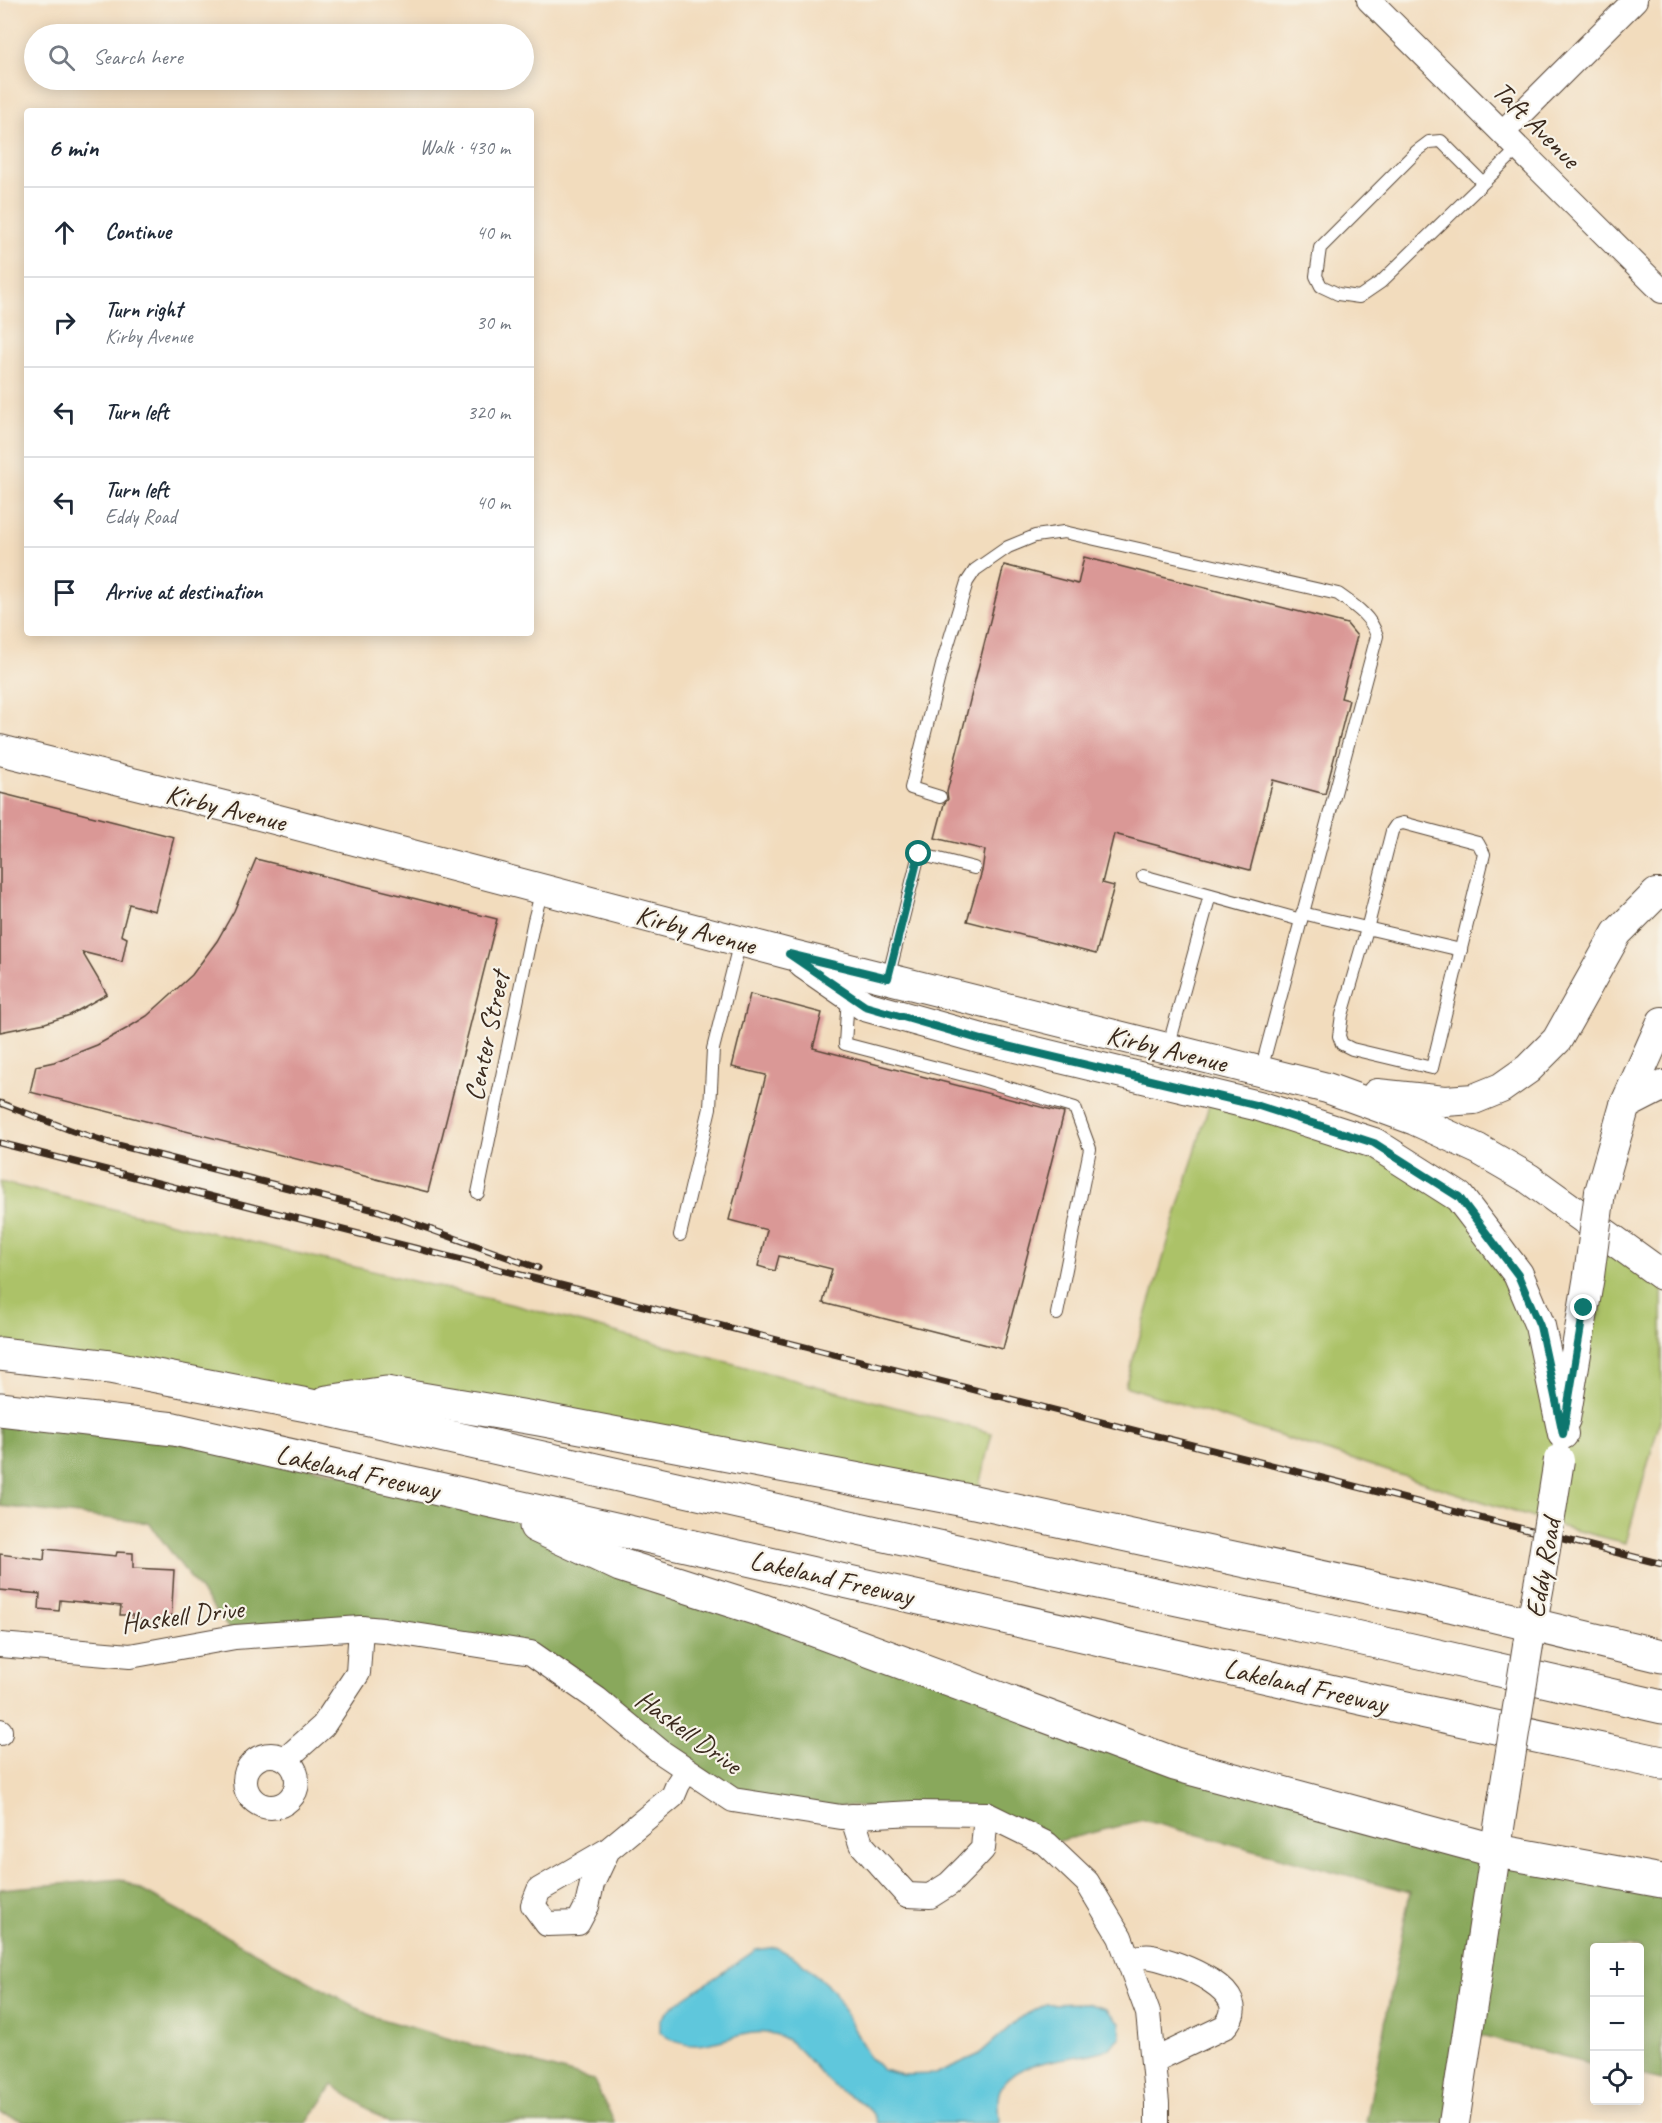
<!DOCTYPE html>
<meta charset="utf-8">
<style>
body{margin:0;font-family:Caveat,sans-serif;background:#f6f6f7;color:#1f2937}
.controls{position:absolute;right:18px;bottom:18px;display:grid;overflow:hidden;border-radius:6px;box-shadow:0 3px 15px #0003}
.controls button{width:54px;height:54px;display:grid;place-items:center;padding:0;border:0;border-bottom:2px solid #e0e1e3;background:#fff;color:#1f2937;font:30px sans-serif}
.stop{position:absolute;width:18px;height:18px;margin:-14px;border:4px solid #0f766e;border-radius:50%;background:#fff}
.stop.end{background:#0f766e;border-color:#fff;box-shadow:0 2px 6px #0008}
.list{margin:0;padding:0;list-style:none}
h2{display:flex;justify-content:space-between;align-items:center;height:78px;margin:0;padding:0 24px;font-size:26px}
h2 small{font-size:20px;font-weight:400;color:#747a83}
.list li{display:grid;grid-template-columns:39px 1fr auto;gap:18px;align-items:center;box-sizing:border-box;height:90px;padding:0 24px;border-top:2px solid #e0e1e3}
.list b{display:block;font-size:22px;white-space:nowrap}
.list p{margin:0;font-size:20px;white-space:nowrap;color:#747a83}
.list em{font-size:20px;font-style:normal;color:#747a83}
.icon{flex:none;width:33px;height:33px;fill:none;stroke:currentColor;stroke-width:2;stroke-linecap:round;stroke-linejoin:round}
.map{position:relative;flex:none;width:1662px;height:2123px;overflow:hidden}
.search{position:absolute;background:#fff;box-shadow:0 3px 15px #0003;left:24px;top:24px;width:510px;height:66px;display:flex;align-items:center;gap:15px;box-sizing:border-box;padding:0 21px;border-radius:33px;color:#747a83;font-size:22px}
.panel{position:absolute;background:#fff;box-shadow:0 3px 15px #0003;left:24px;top:108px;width:510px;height:528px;border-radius:6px}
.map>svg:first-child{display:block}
.green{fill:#acc267;stroke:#747642;stroke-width:1.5}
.forest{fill:#89a85c;stroke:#62693d;stroke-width:1.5}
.water{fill:#5fc7dc;stroke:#4d787d;stroke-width:1.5}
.building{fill:#da9896}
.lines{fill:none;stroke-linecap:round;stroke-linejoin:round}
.service-casing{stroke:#564536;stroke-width:14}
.minor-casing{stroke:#564536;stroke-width:26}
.tertiary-casing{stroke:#564536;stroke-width:32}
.motorway-casing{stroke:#564536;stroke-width:35}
.service{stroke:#fff;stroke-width:12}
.minor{stroke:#fff;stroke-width:24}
.tertiary{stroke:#fff;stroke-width:30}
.motorway{stroke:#fff;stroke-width:33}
.rail-casing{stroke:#3b2a1e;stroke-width:7}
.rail{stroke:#f7f3e8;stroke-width:4.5;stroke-dasharray:14;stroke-linecap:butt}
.tertiary-bridge-casing{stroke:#564536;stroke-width:32;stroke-linecap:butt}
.tertiary-bridge{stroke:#fff;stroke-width:30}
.route{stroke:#0f766e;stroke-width:8}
.labels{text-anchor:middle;stroke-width:4.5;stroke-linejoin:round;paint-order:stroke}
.street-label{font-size:28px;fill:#3b2a1e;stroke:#f7f3e8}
</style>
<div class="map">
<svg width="1662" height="2123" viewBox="0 0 1662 2123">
<rect width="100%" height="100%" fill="#f7f3e8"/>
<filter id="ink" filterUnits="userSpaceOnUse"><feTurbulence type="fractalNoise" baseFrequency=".0167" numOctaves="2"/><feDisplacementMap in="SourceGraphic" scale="12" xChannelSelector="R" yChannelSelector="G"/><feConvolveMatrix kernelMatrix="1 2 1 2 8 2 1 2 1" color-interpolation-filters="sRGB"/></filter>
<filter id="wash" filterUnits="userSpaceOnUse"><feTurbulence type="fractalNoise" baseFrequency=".008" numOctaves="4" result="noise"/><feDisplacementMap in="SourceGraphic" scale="24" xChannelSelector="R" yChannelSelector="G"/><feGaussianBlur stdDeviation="1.35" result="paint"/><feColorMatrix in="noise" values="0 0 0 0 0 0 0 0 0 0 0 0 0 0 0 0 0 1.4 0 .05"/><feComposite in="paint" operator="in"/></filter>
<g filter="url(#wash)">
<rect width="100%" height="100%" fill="#f2dcbd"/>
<g class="green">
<polygon points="1212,1095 1259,1106 1459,1197 1518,1275 1563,1432 1596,1226 1662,1275 1662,1413 1626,1543 1555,1525 1125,1386"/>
<polygon points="0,1182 518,1306 992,1433 975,1502 539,1419 307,1405 0,1354"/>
</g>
<g class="forest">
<polygon points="0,1409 478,1499 1175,1764 1662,1881 1662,2080 1640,2075 1640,1948 1594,1948 1594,2064 1468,2033 1454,2123 1366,2123 1410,1892 1143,1820 1047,1844 986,1814 733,1800 531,1653 383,1630 235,1637 149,1523 0,1506"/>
<polygon points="121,1879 374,2017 593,2080 615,2123 389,2123 333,2085 307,2123 30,2123 0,2113 0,1889"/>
</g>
<path class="water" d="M776,1947L799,1960L834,1991L869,2057L883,2070L903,2075L935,2074L978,2055L1021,2017L1047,2004L1086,2003L1106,2009L1120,2022L1121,2037C1115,2042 1109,2049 1102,2051C1073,2061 1014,2057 1000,2090C996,2098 999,2114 999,2123H877C872,2103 847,2097 832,2085C813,2069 799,2041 774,2034C735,2024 700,2065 660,2032V2020L674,2005L756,1950Z"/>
<g id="blocks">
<g class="building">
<polygon points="1084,557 1347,624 1357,636 1341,698 1349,700 1325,794 1273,780 1250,870 1114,834 1102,883 1114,886 1096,954 967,921 982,871 985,850 935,838 944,804 948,799 947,792 1004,565 1078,584"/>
<polygon points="0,793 174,837 155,911 129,904 121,935 127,938 122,962 82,952 107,994 70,1015 45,1023 0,1032"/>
<polygon points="256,859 497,919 428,1192 30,1092 36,1066 54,1062 97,1045 126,1029 147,1016 192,975 217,941 234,911"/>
<polygon points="750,994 822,1013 813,1048 1064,1113 1003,1349 823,1303 832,1269 779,1256 775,1271 758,1266 767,1230 729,1220 766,1075 732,1067"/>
<polygon points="45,1549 116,1556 117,1552 133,1553 133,1568 174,1570 171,1623 146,1622 145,1620 133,1619 134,1615 120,1615 121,1606 60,1600 59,1611 39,1609 40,1594 0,1590 0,1554 44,1560"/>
</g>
</g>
</g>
<g filter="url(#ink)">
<use href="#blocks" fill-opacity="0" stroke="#564536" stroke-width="1.5"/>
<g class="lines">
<g class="service-casing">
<g id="service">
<polyline points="1483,183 1441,141 1429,142 1417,151 1320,248 1316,276 1321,286 1338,294 1359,297 1381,282 1519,148"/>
<path d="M940,797L911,788L943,661L967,582L975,570L1008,547L1035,536L1064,532L1338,594C1355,606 1371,616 1377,636L1261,1070"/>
<polygon points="1403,823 1478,843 1484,854 1432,1068 1352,1049 1342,1044 1339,1036 1342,1015 1367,929 1392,831 1396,825"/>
<polyline points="1143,876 1301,920"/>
<polyline points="1302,913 1461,950"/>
<polyline points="888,978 919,854 974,868"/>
<polyline points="848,996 845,1044 979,1079 1075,1108 1090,1149 1057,1314"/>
<polyline points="1168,1048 1210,895"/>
<polyline points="478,1193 534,920 542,890"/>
<polyline points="680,1235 710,1108 713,1049 740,941"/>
</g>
</g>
<g class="minor-casing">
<g id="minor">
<polyline points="1369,0 1662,291"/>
<polyline points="1503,132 1635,0"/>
<polyline points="0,1645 130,1656 235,1637 361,1628 383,1630 531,1653 597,1699 661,1752 733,1800 841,1817 913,1813 986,1814 1047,1844 1087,1882 1120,1937 1148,2013 1157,2103 1157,2123"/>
<polyline points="0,1731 0,1733"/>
<circle cx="271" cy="1781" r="26"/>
<polyline points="286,1759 323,1726 358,1673 361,1628"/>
<polyline points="852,1816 861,1844 907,1895 930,1896 949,1884 967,1866 983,1849 986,1814"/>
<polyline points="608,1850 592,1884 587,1906 578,1923 547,1924 533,1905 539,1890 608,1850 673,1796 678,1784 687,1770"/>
<path d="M1129,1959C1136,1958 1145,1955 1152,1957C1178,1962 1259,1992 1224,2027L1153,2061"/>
</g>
</g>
<g class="tertiary-casing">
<g id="tertiary">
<polyline points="0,750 244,811 789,954 1327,1088 1415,1120 1478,1149 1528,1178 1662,1275"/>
<polyline points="804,964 865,1006 982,1039 1259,1106 1374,1143 1459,1197 1518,1274 1540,1326 1563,1434"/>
<polyline points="1377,1094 1445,1101 1474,1099 1501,1088 1528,1069 1557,1040 1617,933 1656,894 1662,894"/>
<polyline points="1625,1105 1662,1086"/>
<polyline points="1600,1192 1625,1105 1662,1022"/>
<polyline points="1565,1419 1589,1276"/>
<polyline points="1528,1645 1541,1574"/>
<polyline points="1454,2123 1504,1795"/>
</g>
</g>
<g class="motorway-casing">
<g id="motorway">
<polyline points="0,1354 110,1367 307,1405 1032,1568 1337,1633 1662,1707"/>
<polyline points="327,1402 386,1393 539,1419 975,1502 1454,1606 1662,1656"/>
<polyline points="0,1409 174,1429 1365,1699 1662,1763"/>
<polyline points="536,1526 620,1565 761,1610 1175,1764 1497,1851 1662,1881"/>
</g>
</g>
<use href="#service" class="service"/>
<use href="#minor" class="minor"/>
<use href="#tertiary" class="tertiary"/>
<use href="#motorway" class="motorway"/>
<g class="rail-casing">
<g id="rail">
<polyline points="0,1103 73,1131 110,1143 379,1211 538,1268"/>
<polyline points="0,1143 1662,1564"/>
</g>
</g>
<use href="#rail" class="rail"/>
<g class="tertiary-bridge-casing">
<g id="tertiary-bridge">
<polyline points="1589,1276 1600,1192"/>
<polyline points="1541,1574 1559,1460"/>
<polyline points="1504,1795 1528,1645"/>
</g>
</g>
<use href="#tertiary-bridge" class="tertiary-bridge"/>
</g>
</g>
<g class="lines" filter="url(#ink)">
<polyline class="route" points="919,854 888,978 789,954 865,1006 982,1040 1259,1106 1374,1143 1459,1197 1518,1275 1540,1326 1563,1434 1584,1308"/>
</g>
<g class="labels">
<g class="street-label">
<text transform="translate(1537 124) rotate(45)" y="10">Taft Avenue</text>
<text transform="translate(226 807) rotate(14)" y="10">Kirby Avenue</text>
<text transform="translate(696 929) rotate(15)" y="10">Kirby Avenue</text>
<text transform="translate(486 1036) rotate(-78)" y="10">Center Street</text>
<text transform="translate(1167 1048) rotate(14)" y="10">Kirby Avenue</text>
<text transform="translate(358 1471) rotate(13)" y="10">Lakeland Freeway</text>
<text transform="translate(1542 1568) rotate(-80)" y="10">Eddy Road</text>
<text transform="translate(832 1577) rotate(13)" y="10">Lakeland Freeway</text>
<text transform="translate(182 1615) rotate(-7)" y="10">Haskell Drive</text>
<text transform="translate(1306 1685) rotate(13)" y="10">Lakeland Freeway</text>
<text transform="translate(689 1731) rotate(36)" y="10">Haskell Drive</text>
</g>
</g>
</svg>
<div class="controls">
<button>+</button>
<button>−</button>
<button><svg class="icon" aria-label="locate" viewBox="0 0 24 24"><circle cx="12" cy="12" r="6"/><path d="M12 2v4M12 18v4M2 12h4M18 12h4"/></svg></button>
</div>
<div class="stop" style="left:919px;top:854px"></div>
<div class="stop end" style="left:1584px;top:1308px"></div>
<div class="search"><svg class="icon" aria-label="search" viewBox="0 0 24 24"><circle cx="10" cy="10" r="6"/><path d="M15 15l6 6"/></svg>Search here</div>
<section class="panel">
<h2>6 min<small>Walk · 430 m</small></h2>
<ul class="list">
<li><svg class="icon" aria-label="ahead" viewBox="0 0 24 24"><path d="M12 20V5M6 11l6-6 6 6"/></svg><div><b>Continue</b></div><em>40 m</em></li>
<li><svg class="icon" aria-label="right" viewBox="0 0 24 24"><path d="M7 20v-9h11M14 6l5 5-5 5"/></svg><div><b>Turn right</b><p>Kirby Avenue</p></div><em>30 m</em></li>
<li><svg class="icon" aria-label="left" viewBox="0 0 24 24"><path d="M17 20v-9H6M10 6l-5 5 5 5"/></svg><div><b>Turn left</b></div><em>320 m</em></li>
<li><svg class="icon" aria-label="left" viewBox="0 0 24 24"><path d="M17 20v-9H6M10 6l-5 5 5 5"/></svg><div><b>Turn left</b><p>Eddy Road</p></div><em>40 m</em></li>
<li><svg class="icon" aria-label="arrive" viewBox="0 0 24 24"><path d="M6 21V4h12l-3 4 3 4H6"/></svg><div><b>Arrive at destination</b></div></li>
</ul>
</section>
</div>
